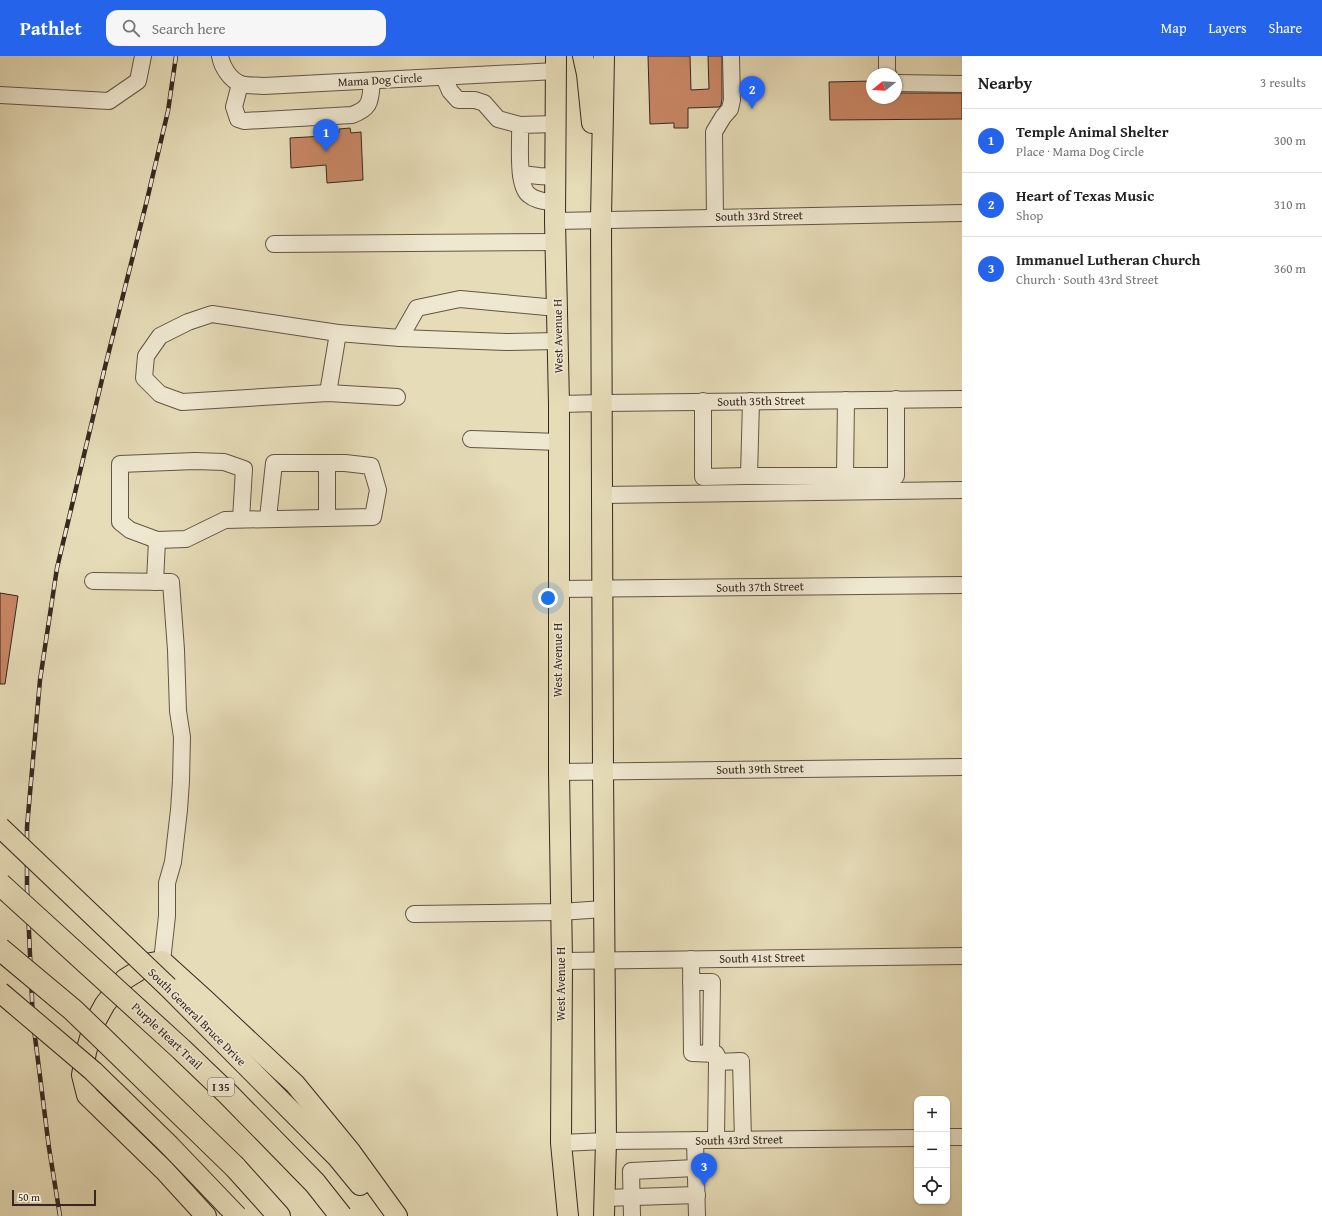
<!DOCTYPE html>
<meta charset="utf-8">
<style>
body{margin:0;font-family:"Gentium Book Plus",serif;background:#f6f6f6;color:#222}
.controls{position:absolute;right:12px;bottom:12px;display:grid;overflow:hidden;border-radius:8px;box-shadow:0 1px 3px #0004}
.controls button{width:36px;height:36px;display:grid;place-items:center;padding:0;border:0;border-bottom:1px solid #e0e0e0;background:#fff;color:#222;font:20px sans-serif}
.compass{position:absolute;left:866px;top:12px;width:36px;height:36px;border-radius:50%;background:#fff;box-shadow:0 1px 3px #0004;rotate:252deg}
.scale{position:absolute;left:12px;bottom:10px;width:84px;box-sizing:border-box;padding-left:4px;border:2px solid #362820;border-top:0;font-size:11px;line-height:14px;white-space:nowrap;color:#362820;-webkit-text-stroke:3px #efe8d1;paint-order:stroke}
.you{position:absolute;left:548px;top:542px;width:14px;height:14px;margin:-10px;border:3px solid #fff;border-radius:50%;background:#1a73e8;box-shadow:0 0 0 6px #1a73e833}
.badge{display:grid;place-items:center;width:26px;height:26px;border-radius:50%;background:#2563eb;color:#fff;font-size:13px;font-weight:700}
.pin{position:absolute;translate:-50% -33px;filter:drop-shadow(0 1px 2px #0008)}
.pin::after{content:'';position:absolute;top:21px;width:14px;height:12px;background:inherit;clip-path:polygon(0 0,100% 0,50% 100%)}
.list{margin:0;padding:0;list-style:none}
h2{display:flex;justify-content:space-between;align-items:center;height:52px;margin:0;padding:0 16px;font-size:17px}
h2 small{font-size:13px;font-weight:400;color:#767676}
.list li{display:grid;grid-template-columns:26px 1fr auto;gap:12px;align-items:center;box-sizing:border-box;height:64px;padding:0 16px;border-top:1px solid #e0e0e0}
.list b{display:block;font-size:15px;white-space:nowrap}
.list p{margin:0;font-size:13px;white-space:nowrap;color:#767676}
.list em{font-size:13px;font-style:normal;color:#767676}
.icon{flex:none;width:22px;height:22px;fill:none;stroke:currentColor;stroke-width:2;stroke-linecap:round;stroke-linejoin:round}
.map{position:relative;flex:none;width:962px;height:1160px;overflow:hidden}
header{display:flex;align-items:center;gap:24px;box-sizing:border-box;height:56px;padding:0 20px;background:#2563eb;color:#fff}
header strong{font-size:19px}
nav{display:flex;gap:22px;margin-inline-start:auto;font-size:14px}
.search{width:280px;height:36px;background:#f6f6f6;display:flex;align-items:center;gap:10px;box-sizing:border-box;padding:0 14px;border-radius:12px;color:#767676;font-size:15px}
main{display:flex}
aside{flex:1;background:#fff}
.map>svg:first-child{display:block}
.building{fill:#c98766;stroke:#362820}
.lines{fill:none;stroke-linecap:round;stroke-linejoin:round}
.minor-casing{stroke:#625546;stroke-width:18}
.major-casing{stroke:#362820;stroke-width:22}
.highway-casing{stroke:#362820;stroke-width:24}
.minor{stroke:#efe8d1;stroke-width:16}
.major{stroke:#e6dcb8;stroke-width:20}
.highway{stroke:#e6dcb8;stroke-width:22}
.rail-casing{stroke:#362820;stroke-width:4.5}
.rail{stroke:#efe8d1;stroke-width:3;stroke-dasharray:9;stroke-linecap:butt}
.major-bridge-casing{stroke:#362820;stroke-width:22;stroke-linecap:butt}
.highway-bridge-casing{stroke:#362820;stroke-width:24;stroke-linecap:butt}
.major-bridge{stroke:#e6dcb8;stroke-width:20}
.highway-bridge{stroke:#e6dcb8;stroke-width:22}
.labels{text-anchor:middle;stroke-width:3.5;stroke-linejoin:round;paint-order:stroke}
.shield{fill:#efe8d1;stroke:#6e6255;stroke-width:1}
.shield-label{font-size:11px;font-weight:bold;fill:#362820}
.street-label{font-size:12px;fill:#362820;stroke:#efe8d1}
</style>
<header>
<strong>Pathlet</strong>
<div class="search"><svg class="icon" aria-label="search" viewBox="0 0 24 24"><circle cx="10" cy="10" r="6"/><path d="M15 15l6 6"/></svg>Search here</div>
<nav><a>Map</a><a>Layers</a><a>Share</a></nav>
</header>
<main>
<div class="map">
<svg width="962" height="1160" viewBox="0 0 962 1160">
<rect width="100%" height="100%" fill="#e6dcb8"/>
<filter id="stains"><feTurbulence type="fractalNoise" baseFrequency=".005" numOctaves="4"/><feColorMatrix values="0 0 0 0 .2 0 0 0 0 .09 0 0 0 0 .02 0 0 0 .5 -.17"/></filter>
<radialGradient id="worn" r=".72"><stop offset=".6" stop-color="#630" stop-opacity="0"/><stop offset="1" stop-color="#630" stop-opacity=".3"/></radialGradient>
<g class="building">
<polygon points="648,0 690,0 691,34 709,33 708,0 722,0 722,43 721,49 719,51 688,52 688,72 674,72 674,67 650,68"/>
<polygon points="872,25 872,42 896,42 896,37 962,37 962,63 830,64 829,26"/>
<polygon points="350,72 351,77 361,76 363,124 327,127 326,109 291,112 290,82 324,80 324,79 339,77 339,73"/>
<polygon points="0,537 18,540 5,628 0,628"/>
</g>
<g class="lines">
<g class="minor-casing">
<g id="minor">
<path d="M220,0C222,11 230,24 241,28C247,30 257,29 264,30L556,15"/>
<polyline points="887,0 887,16 888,18"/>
<polyline points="444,21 450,35 458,44 475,44 484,47 498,63 520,69"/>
<polyline points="896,27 962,28"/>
<path d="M240,28L234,51L238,63L244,65L352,59C372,52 370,44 372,25"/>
<polyline points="0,39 109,45 138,25 143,0"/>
<polyline points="521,118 539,120 555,121"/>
<path d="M555,147C546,145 536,145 529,139C516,129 521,85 520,69L555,68"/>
<polyline points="715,161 714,76 723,61 730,53 732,44 731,0"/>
<polyline points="555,165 962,157"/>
<polyline points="274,188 556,186"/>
<polyline points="338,277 212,258 188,266 160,280 146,300 144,322 160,338 182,346 328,337 397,341"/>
<polyline points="400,282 506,286 558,285"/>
<polyline points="328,337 338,277 400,282 417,252 460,243 557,252"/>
<polyline points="703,345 703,421 749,420 896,420 896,343"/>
<polyline points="559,348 603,347 962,343"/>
<polyline points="471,383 559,386"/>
<polyline points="327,407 327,461"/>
<polyline points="749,420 751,345"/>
<polyline points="845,420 846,344"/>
<polyline points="603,439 962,434"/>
<polyline points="157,484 130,474 120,466 120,408 195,405 224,406 244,413 241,463"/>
<polyline points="93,525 171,526 176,594 178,655 182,681 181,725 179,754 173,806 167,827 167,860 162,905"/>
<polyline points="155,526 157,484 186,483 225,464 373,461 378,434 371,410 345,407 274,407 268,462"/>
<polyline points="558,533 962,529"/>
<polyline points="559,716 962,711"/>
<polyline points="414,858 560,856 604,853"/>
<polyline points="691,903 692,997 716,998 720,1006"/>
<polyline points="562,905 962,900"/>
<polyline points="691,926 712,926 711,998"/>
<polyline points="947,1081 962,1081"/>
<polyline points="695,1084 697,1160"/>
<polyline points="716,1084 717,1006 741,1005 743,1084"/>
<polyline points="561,1087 606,1085 917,1082"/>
<polyline points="604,1142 697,1139"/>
<polyline points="632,1160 631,1115 696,1112"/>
</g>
</g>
<g class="major-casing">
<g id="major">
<polyline points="556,0 555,165 559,348 559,716 562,905 561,1087 568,1160"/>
<polyline points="583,0 587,18 592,67"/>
<polyline points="168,931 337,1101 360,1129"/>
<polyline points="206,1160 165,1115 87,1039 82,1019 86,996 94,968 105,948 125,923 151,907 162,905 204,943 295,1028 350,1095 397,1160"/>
<polyline points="604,1160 606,1085 603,715 601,163 604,0"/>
</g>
</g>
<g class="highway-casing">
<polyline id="highway" points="235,1111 279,1160"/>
</g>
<use href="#minor" class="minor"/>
<use href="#major" class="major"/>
<use href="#highway" class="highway"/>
<g class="rail-casing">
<polyline id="rail" points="60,1160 49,1092 33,965 27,832 27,771 40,624 57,512 105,311 147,144 168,55 176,0"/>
</g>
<use href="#rail" class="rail"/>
<g class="major-bridge-casing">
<g id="major-bridge">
<polyline points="0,771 168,931"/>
<polyline points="0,936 93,1015 170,1090 237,1160"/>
</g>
</g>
<g class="highway-bridge-casing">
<g id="highway-bridge">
<polyline points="0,828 181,993 228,1038 315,1127 341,1160"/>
<polyline points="0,893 73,954 97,977 235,1111"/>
</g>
</g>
<use href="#major-bridge" class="major-bridge"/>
<use href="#highway-bridge" class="highway-bridge"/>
</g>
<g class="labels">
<rect class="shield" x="208" y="1022" width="26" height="18" rx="3"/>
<g class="shield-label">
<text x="221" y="1035">I 35</text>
</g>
<g class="street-label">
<text transform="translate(380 24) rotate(-3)" y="4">Mama Dog Circle</text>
<text transform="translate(759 160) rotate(-1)" y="4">South 33rd Street</text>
<text transform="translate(558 280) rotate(-91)" y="4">West Avenue H</text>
<text transform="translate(761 345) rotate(-1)" y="4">South 35th Street</text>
<text transform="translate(760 531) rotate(-1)" y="4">South 37th Street</text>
<text transform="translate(558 604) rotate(-90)" y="4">West Avenue H</text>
<text transform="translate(760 713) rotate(-1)" y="4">South 39th Street</text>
<text transform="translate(762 902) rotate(-1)" y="4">South 41st Street</text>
<text transform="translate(561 928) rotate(-90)" y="4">West Avenue H</text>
<text transform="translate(197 961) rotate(45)" y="4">South General Bruce Drive</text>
<text transform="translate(167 980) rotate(43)" y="4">Purple Heart Trail</text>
<text transform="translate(739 1084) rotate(-1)" y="4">South 43rd Street</text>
</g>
</g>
<rect width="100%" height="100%" filter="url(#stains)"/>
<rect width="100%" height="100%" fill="url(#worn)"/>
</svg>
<div class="controls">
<button>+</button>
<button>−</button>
<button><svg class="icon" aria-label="locate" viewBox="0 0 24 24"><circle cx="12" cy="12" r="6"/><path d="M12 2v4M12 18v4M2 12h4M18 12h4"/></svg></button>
</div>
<svg class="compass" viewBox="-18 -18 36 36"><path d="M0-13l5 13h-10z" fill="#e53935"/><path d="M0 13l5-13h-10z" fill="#767676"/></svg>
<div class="scale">50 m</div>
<div class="you"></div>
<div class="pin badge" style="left:326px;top:96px">1</div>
<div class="pin badge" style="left:752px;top:53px">2</div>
<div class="pin badge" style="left:704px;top:1130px">3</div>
</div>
<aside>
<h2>Nearby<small>3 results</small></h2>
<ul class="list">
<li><span class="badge">1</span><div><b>Temple Animal Shelter</b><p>Place · Mama Dog Circle</p></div><em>300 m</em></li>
<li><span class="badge">2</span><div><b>Heart of Texas Music</b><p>Shop</p></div><em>310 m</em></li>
<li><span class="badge">3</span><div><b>Immanuel Lutheran Church</b><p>Church · South 43rd Street</p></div><em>360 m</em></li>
</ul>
</aside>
</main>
